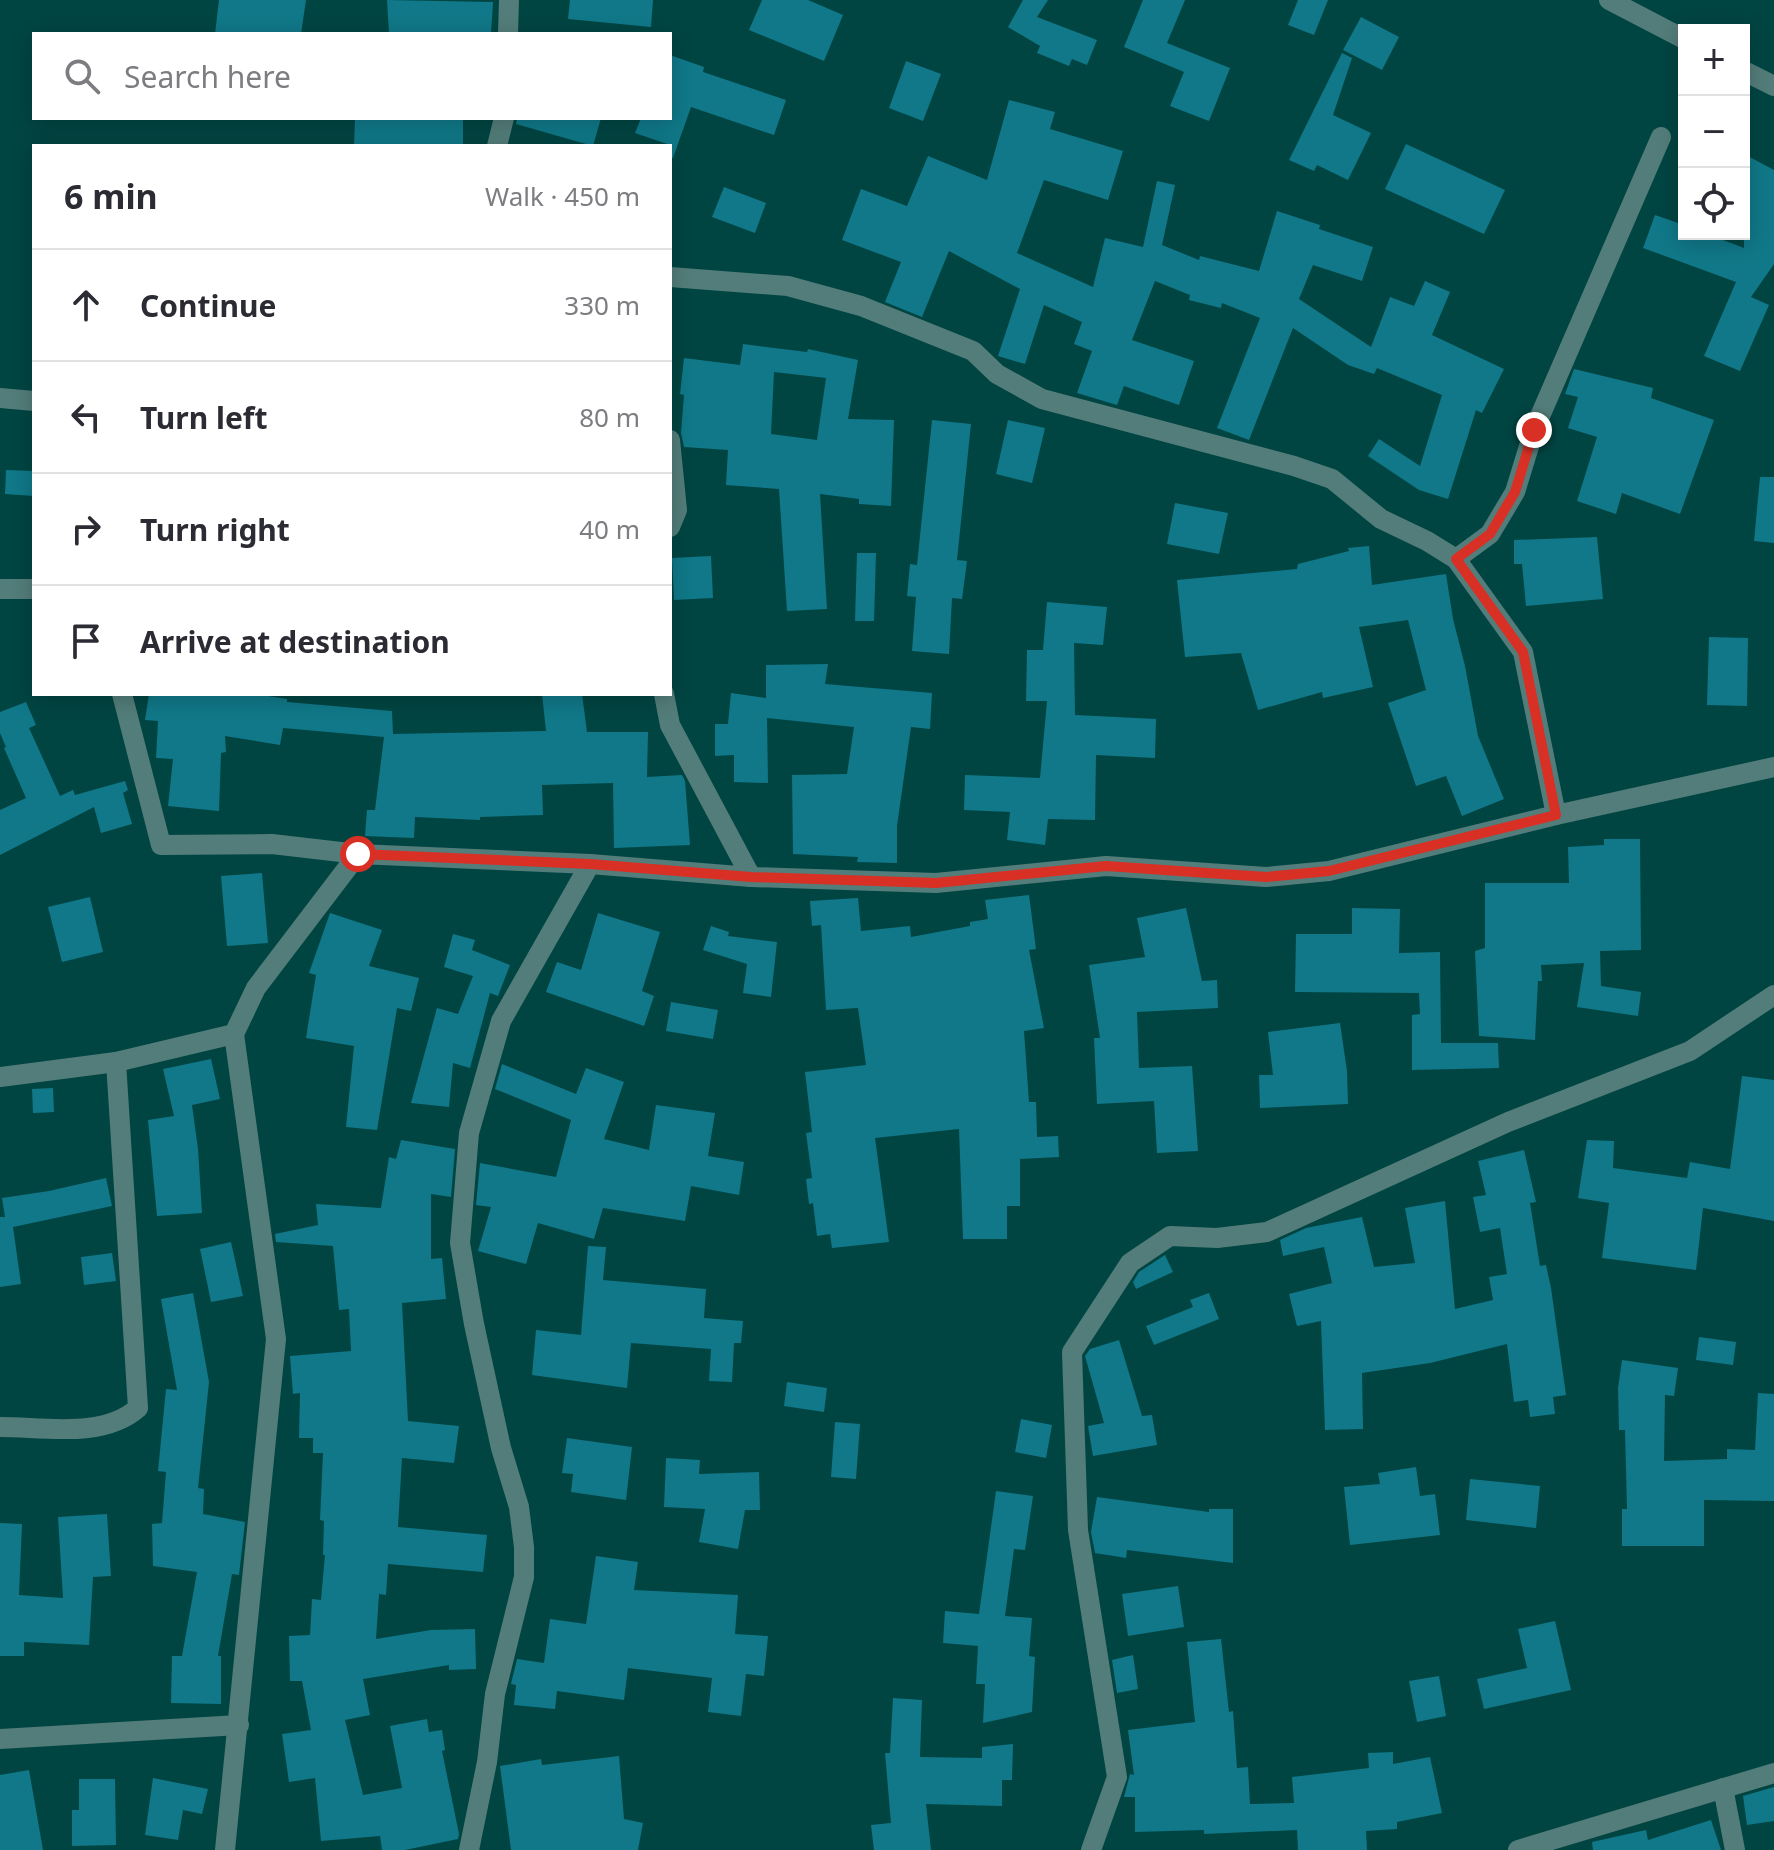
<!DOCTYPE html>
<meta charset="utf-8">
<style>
body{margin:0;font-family:"Noto Sans",sans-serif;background:#f7f7f7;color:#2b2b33}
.controls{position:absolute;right:24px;top:24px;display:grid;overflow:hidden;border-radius:0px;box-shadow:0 4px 20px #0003}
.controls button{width:72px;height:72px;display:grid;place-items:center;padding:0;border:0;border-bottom:2px solid #e1e1e2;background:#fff;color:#2b2b33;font:40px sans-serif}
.stop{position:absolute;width:24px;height:24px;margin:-18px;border:6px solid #d93025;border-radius:50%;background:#fff}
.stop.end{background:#d93025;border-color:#fff;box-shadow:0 2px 8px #0008}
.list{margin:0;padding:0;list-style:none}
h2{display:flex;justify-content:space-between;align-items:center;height:104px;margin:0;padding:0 32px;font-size:34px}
h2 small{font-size:26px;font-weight:400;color:#7c7c81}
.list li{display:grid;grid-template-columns:52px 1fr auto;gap:24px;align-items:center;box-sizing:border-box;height:112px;padding:0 32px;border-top:2px solid #e1e1e2}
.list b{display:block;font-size:30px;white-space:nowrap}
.list em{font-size:26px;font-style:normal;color:#7c7c81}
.icon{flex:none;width:44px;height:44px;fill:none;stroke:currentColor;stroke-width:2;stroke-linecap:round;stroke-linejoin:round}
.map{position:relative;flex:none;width:1774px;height:1850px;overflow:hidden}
.search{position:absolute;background:#fff;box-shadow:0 4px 20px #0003;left:32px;top:32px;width:640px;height:88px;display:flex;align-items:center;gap:20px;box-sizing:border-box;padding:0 28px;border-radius:0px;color:#7c7c81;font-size:30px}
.panel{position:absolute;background:#fff;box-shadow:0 4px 20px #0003;left:32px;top:144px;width:640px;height:552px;border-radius:0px}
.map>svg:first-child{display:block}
.building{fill:#107888;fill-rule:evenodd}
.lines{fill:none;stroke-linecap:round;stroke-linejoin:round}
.minor{stroke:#537d7a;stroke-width:20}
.route{stroke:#d93025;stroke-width:10}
</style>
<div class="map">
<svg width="1774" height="1850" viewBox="0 0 1774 1850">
<rect width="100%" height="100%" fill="#004542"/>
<g class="building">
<polygon points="219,0 306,0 301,34 215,34"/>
<polygon points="387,0 493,2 491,34 389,34"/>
<polygon points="570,0 653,0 651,27 568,19"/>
<polygon points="762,0 808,0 843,15 824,61 749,30"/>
<polygon points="1023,0 1048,0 1037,17 1097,40 1087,65 1072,59 1069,66 1037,53 1040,46 1008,27"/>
<polygon points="1143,0 1185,0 1167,43 1230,68 1209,121 1170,106 1184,72 1124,47"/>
<polygon points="1298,0 1328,0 1314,35 1288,25"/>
<polygon points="1361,17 1399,37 1382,70 1343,50"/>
<polygon points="1342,53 1352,58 1333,115 1371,133 1348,180 1317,165 1314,171 1289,160"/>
<polygon points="670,55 704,67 703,72 786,100 774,135 691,107 673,158 670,157 670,145 635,133 641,118 670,118"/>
<polygon points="906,61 941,74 923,121 889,108"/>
<polygon points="1009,100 1055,112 1050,129 1123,151 1108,200 1044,180 1017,253 1093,287 1105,238 1143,247 1157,181 1175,185 1162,245 1199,260 1200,256 1259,271 1277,211 1320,225 1319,229 1373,247 1362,281 1313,265 1299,299 1371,347 1390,297 1414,306 1425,281 1450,292 1432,335 1504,369 1482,413 1476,410 1448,499 1419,490 1368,456 1379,439 1420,466 1442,395 1377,368 1374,374 1348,365 1293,328 1249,440 1217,428 1260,318 1222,303 1221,308 1189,300 1190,295 1155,281 1132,340 1194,361 1179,405 1124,386 1117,405 1077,393 1092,351 1074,344 1082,322 1044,305 1025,364 998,356 1020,289 949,251 922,317 885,302 901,262 842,240 861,189 907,206 928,156 987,180"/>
<polygon points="355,118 463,118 463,146 354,146"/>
<polygon points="517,118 601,118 593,146 516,124"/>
<polygon points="1406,144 1505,190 1484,234 1385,189"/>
<polygon points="1744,154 1774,170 1774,264 1751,297 1769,305 1740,371 1704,356 1736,282 1643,248 1655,215 1684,225 1684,234 1707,234 1744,248"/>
<polygon points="724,187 766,203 755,233 712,217"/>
<path d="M743,344L807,352L808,349L858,360L848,419L894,420L891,506L859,504V499L820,494L827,609L787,611L779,489L726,485L728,450L684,447L681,433L684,395L680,394L684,358L740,365ZM774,372L826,378L817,440L771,434Z"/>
<polygon points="1574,369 1653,388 1651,398 1714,420 1680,514 1622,493 1616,514 1577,501 1597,437 1568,428 1578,397 1565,394"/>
<polygon points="932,420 971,424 957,560 967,561 962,599 952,598 949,654 912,651 916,597 907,596 910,564 917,565"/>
<polygon points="1008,420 1045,428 1032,483 996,474"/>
<polygon points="6,470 34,471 34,496 5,494"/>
<polygon points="1760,477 1774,477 1774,543 1754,541"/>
<polygon points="1175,503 1228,513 1219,554 1167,544"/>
<polygon points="1597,537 1603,599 1526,606 1522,564 1514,564 1514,540"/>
<polygon points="1369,546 1372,585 1446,574 1453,619 1465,666 1478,736 1504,799 1462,816 1446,776 1416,786 1388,703 1426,690 1408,620 1359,627 1373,687 1323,698 1322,692 1258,710 1241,653 1185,657 1177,580 1297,569 1298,564 1349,551 1348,548"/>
<polygon points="857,553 876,553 874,621 855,621"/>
<polygon points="711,556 713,598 674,600 672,558"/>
<polygon points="1047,602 1107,607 1103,645 1074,643 1075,715 1156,719 1155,758 1096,755 1095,820 1048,819 1045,845 1007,840 1010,812 964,810 965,775 1040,778 1047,701 1026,701 1027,650 1043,650"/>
<polygon points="1709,637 1748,638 1747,706 1707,705"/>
<polygon points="828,664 825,684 932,693 930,729 911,727 897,826 897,863 857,862 858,857 793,854 792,775 847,774 854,727 767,718 768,783 734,782 734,755 715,756 715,724 728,724 731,693 766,698 766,665"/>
<polygon points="149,694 255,694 287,699 287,702 392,711 393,734 546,731 542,694 582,694 587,732 648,732 647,777 682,775 685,781 690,845 614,848 613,783 542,785 543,815 480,817 480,820 415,817 414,838 365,836 367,810 375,810 384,737 283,728 280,745 225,736 226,752 221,753 219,811 168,806 173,759 156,758 158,721 145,720"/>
<polygon points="26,702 36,725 29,728 60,796 73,790 75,795 125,781 128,790 123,793 132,824 101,833 94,807 0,855 0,810 26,798 4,748 6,747 0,733 0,712"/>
<polygon points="1604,839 1640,839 1641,950 1600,951 1601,986 1641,992 1638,1016 1577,1007 1584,963 1541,965 1542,981 1538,981 1535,1040 1479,1036 1475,951 1485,948 1485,883 1569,883 1568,847 1604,845"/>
<polygon points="262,873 268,943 227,946 221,876"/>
<polygon points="1029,895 1036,949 1029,950 1044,1028 1024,1031 1029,1102 1036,1102 1037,1137 1058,1136 1059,1157 1020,1159 1020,1206 1007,1206 1007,1239 963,1239 959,1129 875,1138 889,1242 832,1248 830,1234 817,1236 813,1203 809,1204 806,1179 812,1178 806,1133 812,1132 805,1072 866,1065 858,1008 826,1010 821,925 812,926 810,901 858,898 861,931 910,926 911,937 970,926 970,922 988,919 985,900"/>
<polygon points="90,897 103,952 62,962 48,907"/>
<polygon points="1186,908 1202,981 1217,980 1218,1008 1137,1012 1139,1068 1192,1066 1198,1151 1157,1153 1154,1101 1097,1104 1094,1038 1100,1038 1089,965 1145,957 1137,918"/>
<polygon points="1352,908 1400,909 1399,953 1440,952 1441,1043 1498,1043 1499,1068 1412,1070 1412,1015 1420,1014 1419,993 1295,992 1296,934 1352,934"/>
<polygon points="330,913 382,930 369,966 419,978 411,1011 397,1008 377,1130 346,1127 354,1046 306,1038 316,975 309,973"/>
<polygon points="598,913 660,932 642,991 654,996 644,1026 546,992 557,962 581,970"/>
<polygon points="711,926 729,932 728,936 777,942 771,997 743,993 747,964 703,950"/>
<polygon points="453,934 475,940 472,950 510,965 498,996 490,993 470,1068 453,1063 449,1107 411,1103 437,1008 458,1014 473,976 444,967"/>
<polygon points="671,1002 718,1010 713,1039 666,1031"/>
<polygon points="1340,1023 1347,1071 1348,1104 1260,1108 1259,1075 1273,1075 1268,1032"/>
<polygon points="211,1059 220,1099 192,1105 198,1149 202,1213 157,1216 148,1120 174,1116 163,1069"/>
<polygon points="502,1064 576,1094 586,1068 624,1082 604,1139 649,1150 656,1105 715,1113 708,1156 744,1162 739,1195 691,1186 685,1221 603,1208 594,1239 538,1223 526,1264 478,1251 491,1207 476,1205 480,1163 556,1177 571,1120 495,1089"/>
<polygon points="1742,1076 1774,1080 1774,1221 1703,1208 1696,1270 1602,1258 1609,1203 1578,1198 1587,1140 1614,1141 1613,1168 1687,1178 1690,1162 1730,1169"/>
<polygon points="53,1088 54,1112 33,1113 32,1089"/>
<polygon points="401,1140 455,1149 451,1197 431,1194 431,1259 442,1258 446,1299 402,1303 408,1421 459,1426 454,1463 402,1458 398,1527 487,1535 483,1572 388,1564 386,1595 379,1594 376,1639 431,1630 475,1629 476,1669 449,1670 449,1665 363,1679 370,1715 345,1720 363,1795 402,1788 390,1726 427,1719 429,1732 442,1730 445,1750 442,1751 459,1834 458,1839 405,1850 382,1850 380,1836 321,1841 315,1778 289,1782 282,1734 311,1730 302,1681 290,1681 289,1636 310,1635 312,1599 321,1600 325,1555 323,1555 324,1521 320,1520 323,1453 313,1453 313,1438 299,1438 300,1393 293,1394 290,1356 351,1351 349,1309 339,1310 333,1246 276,1242 275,1234 318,1225 316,1204 381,1208 389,1157 396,1159"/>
<polygon points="1524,1150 1536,1202 1530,1203 1540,1266 1546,1265 1551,1288 1566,1395 1553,1397 1555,1414 1530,1417 1528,1400 1514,1402 1507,1344 1430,1363 1362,1373 1363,1429 1325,1430 1321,1321 1297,1326 1289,1294 1332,1283 1324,1247 1283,1256 1280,1240 1306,1228 1362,1217 1374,1267 1415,1263 1405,1208 1445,1201 1455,1309 1493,1300 1489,1277 1507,1274 1500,1228 1480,1232 1473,1197 1486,1195 1478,1161"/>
<polygon points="106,1178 112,1206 13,1227 21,1284 0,1287 0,1217 5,1217 2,1198 49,1191"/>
<polygon points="231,1242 243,1296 211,1302 200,1249"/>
<polygon points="588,1246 606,1247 603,1280 706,1289 704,1318 743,1321 741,1343 734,1343 732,1382 709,1381 711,1349 631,1343 627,1388 532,1375 536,1330 581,1335"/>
<polygon points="112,1253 116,1281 84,1285 81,1257"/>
<polygon points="1165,1255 1173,1272 1136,1289 1133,1282 1139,1272"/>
<polygon points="193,1293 209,1382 198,1488 204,1489 203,1514 245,1522 239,1575 232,1574 218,1656 221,1656 221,1704 171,1703 172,1656 182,1656 197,1572 153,1566 152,1524 162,1523 166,1472 158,1471 166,1389 177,1390 161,1299"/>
<polygon points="1209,1293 1219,1319 1154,1345 1146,1326 1193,1307 1190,1300"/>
<polygon points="1699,1337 1736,1342 1733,1365 1696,1360"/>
<polygon points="1119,1340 1142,1416 1152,1415 1157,1445 1093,1456 1088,1426 1104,1423 1085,1356 1090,1349"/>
<polygon points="1622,1360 1678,1368 1674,1396 1665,1395 1664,1461 1727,1459 1727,1449 1755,1450 1758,1393 1774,1394 1774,1501 1704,1500 1704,1546 1622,1546 1622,1509 1627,1509 1625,1430 1619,1430 1618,1388"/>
<polygon points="787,1382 827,1388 824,1412 784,1406"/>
<polygon points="1021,1419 1052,1425 1046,1458 1015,1452"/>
<polygon points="835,1422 860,1424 856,1479 831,1477"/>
<polygon points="567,1438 632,1447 626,1500 571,1492 573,1474 562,1473"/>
<polygon points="666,1458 700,1460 699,1474 759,1472 760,1510 745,1510 738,1549 699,1542 705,1509 664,1507"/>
<polygon points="1416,1467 1420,1496 1435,1494 1440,1535 1350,1545 1344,1487 1380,1484 1378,1473"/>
<polygon points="1470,1479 1540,1486 1536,1528 1466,1520"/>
<polygon points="996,1491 1033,1496 1025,1550 1014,1549 1005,1616 1032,1618 1029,1656 1035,1657 1032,1712 983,1723 985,1684 976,1684 978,1646 943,1643 945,1611 979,1614"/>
<polygon points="1097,1497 1209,1512 1209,1509 1233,1509 1233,1563 1127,1550 1126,1558 1095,1553 1091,1532"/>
<polygon points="107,1514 111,1576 93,1577 89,1645 24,1642 24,1656 0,1656 0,1523 22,1524 19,1595 63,1598 58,1517"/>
<polygon points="596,1556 638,1562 634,1590 738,1595 735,1634 768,1636 764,1676 746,1674 741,1716 708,1712 712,1678 628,1668 624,1700 557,1691 555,1709 514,1705 516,1685 511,1684 517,1659 544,1663 550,1619 586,1624"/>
<polygon points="1178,1586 1184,1627 1128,1636 1122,1594"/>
<polygon points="1555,1621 1571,1690 1484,1709 1477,1679 1527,1668 1518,1629"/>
<polygon points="1221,1639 1229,1712 1233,1711 1237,1768 1248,1767 1250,1804 1294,1803 1292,1777 1369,1768 1368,1753 1393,1752 1393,1764 1430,1757 1442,1813 1397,1822 1397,1829 1366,1831 1367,1850 1298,1850 1297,1830 1204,1834 1204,1830 1135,1832 1135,1797 1124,1797 1130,1774 1134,1775 1128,1730 1195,1722 1187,1642"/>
<polygon points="1133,1655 1138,1689 1117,1693 1112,1660"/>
<polygon points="1439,1676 1446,1716 1417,1722 1409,1681"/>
<polygon points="893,1698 922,1700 920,1757 982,1758 982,1747 1013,1744 1012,1780 1002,1780 1002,1806 926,1804 931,1850 874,1850 871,1825 891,1823 885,1753 890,1753"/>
<polygon points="619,1756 624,1819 643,1823 638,1850 511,1850 500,1766 541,1759 542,1765"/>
<polygon points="29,1770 43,1850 0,1850 0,1775"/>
<polygon points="153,1778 208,1789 202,1814 183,1810 178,1840 145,1835"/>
<polygon points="79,1779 115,1779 116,1845 72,1846 72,1810 79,1810"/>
<polygon points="1774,1787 1774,1821 1747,1825 1743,1796"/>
<polygon points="1711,1820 1721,1850 1593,1850 1592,1842 1646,1830 1648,1840"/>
</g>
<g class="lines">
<g class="minor">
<polyline points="1609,0 1684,39"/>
<polyline points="508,34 509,0"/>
<polyline points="1744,71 1774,86"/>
<polyline points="497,146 504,118"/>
<polyline points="670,277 788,286 861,306 973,351 997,374 1042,399 1294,466 1332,479 1381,519 1427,541 1456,559"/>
<polyline points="0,398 34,401"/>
<polyline points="670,440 677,510 670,527"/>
<polyline points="0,589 34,589"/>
<polyline points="122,694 161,845 272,844 358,854"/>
<polyline points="664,694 670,725 751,877"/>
<polyline points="1556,815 1523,652 1456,559 1490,534 1515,492 1534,430 1661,137"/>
<polyline points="0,1077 116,1062 234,1034 256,988 358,854 590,864 751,877 936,883 1106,866 1266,877 1329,871 1556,815 1774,767"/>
<path d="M0,1427C44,1427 103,1439 138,1408L116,1062"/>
<polyline points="0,1739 239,1725"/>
<polyline points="1723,1788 1735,1850"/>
<polyline points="225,1850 276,1339 234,1034"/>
<polyline points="469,1850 487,1762 495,1694 524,1577 524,1547 519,1507 501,1448 474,1324 460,1243 469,1133 501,1021 590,864"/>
<polyline points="1091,1850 1117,1777 1078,1530 1072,1352 1130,1263 1170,1236 1217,1238 1267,1232 1508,1122 1690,1051 1774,995"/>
<polyline points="1518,1850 1774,1773"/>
</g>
</g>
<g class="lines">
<polyline class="route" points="358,854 590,864 751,877 936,883 1106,866 1266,877 1329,871 1556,815 1523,652 1456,559 1490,534 1515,492 1534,430"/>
</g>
</svg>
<div class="controls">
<button>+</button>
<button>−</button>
<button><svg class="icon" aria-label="locate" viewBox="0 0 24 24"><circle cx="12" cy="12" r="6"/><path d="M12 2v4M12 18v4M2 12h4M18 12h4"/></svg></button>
</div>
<div class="stop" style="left:358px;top:854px"></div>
<div class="stop end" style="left:1534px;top:430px"></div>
<div class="search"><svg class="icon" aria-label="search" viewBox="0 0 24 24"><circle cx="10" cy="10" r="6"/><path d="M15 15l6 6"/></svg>Search here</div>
<section class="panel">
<h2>6 min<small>Walk · 450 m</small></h2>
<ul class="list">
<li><svg class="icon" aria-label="ahead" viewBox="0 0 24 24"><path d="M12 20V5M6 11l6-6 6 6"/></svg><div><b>Continue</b></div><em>330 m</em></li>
<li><svg class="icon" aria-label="left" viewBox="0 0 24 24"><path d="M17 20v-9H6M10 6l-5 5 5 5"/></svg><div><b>Turn left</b></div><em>80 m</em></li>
<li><svg class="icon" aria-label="right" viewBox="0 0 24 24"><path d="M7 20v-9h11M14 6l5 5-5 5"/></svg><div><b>Turn right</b></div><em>40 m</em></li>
<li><svg class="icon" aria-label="arrive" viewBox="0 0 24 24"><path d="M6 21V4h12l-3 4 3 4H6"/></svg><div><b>Arrive at destination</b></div></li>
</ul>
</section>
</div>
